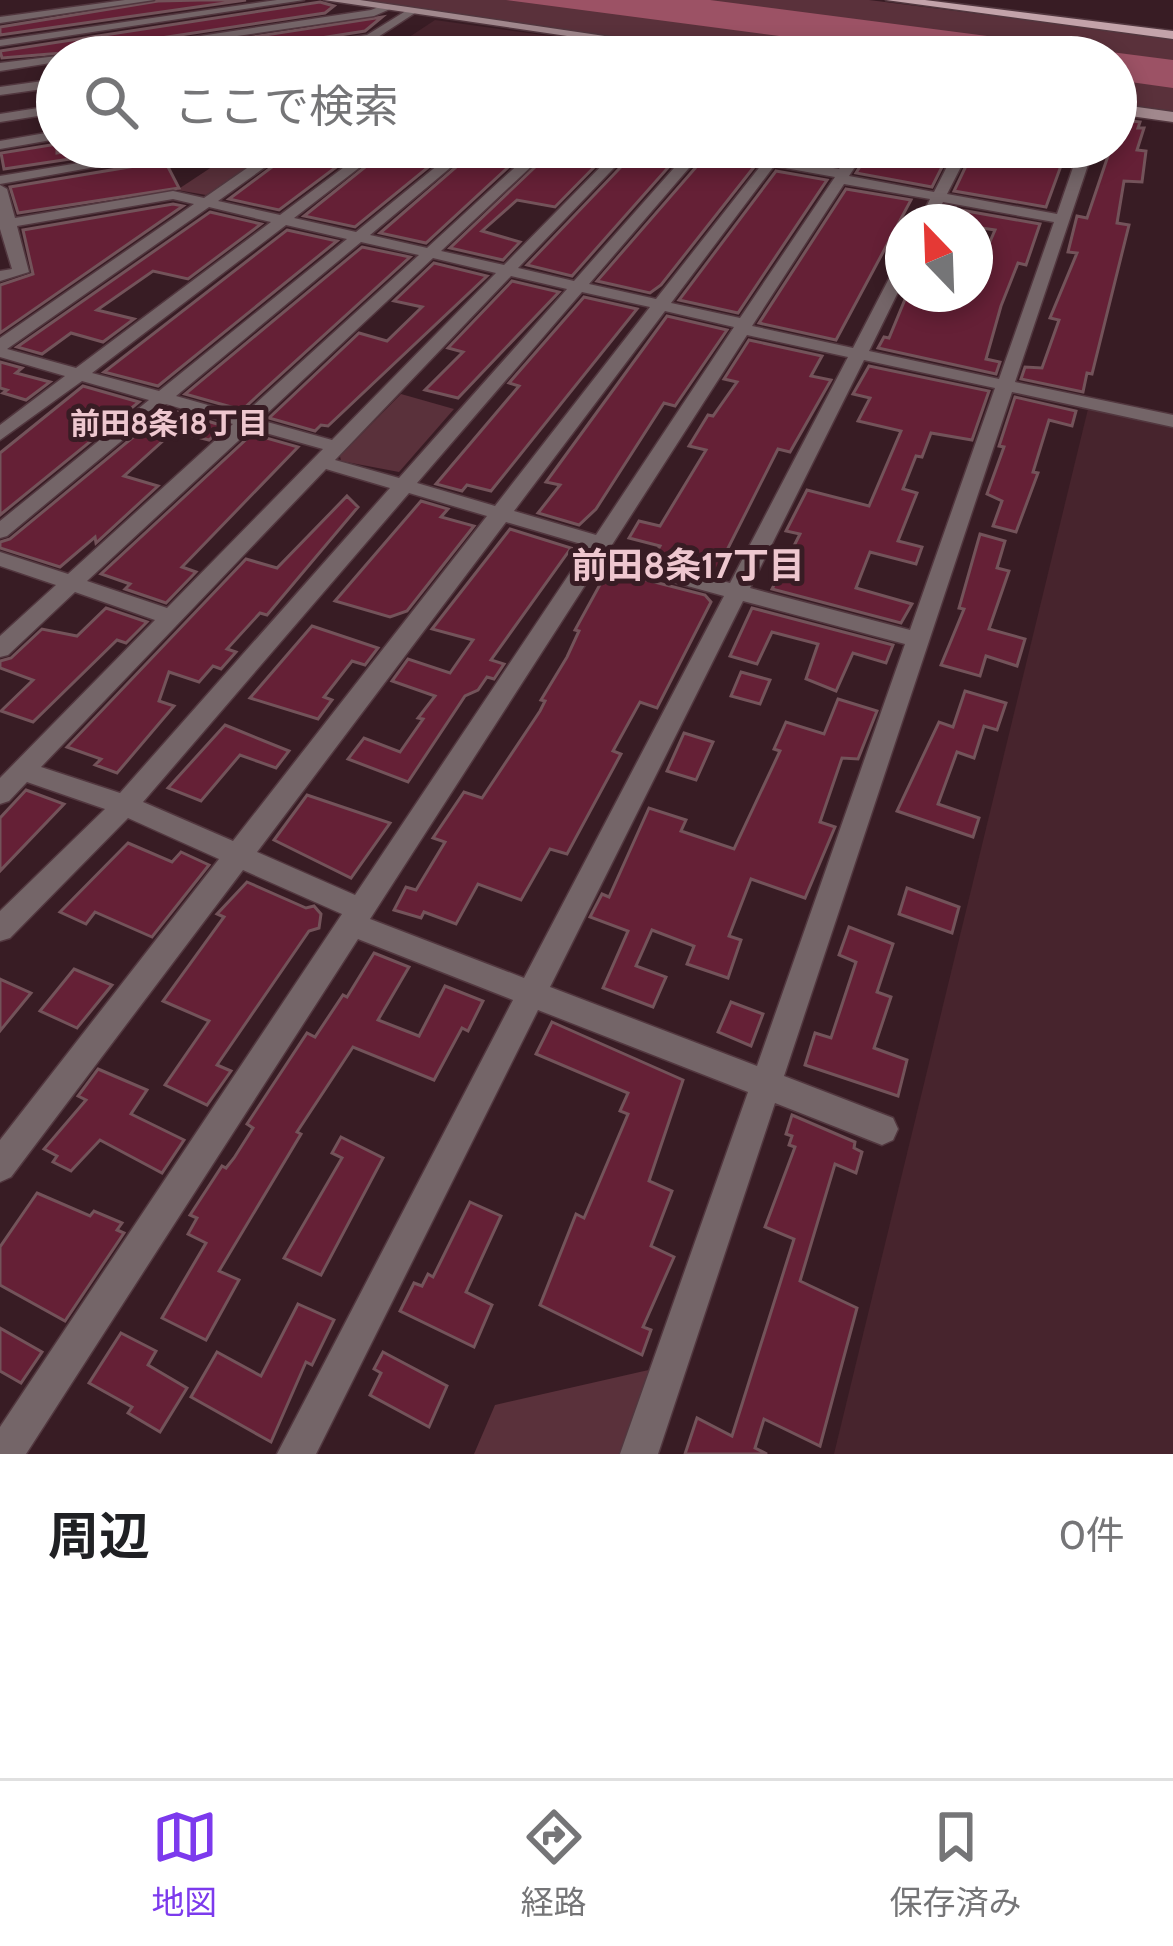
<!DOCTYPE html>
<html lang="ja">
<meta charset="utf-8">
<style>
body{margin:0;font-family:Cabin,"Noto Sans JP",sans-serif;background:#f2f2f2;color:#202124}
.compass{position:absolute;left:885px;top:204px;width:108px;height:108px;border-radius:50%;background:#fff;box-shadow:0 6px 18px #0003;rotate:337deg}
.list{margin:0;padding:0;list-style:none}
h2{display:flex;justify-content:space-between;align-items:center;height:156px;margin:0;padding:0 48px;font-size:51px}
h2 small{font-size:39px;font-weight:400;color:#757577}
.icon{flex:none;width:66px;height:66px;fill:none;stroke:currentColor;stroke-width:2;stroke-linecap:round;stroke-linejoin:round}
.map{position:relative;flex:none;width:1173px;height:1454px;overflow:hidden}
.search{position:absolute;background:#fff;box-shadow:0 6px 18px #0003;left:36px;right:36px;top:36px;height:132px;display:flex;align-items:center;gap:30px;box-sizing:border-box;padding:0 42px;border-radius:66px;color:#757577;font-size:45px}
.sheet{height:324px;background:#fff}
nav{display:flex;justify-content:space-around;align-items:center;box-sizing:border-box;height:168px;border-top:3px solid #e0e0e0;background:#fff;font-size:33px;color:#757577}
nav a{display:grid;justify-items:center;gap:6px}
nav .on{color:#7c3aed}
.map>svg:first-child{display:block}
.built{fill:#47242d}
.green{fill:#5a313b}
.water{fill:#9c5265}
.building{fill:#652036;stroke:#73535a;stroke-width:3}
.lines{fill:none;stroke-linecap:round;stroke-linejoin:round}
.street-casing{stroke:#52373f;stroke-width:3}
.secondary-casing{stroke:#52373f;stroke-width:3}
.primary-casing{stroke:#52373f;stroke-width:3}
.street{fill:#746568;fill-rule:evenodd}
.secondary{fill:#a1888d;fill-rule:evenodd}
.primary{fill:#c3a3aa;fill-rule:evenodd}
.labels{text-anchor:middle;stroke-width:10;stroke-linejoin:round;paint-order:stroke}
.far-neighbourhood-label{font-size:30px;font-weight:bold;fill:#eec7cf;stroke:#381c24}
.neighbourhood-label{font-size:36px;font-weight:bold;fill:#eec7cf;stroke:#381c24}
</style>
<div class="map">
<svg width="1173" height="1454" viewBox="0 0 1173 1454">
<rect width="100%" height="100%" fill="#381c24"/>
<g class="built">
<polygon points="435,20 621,46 608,57 379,57"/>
<polygon points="1088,409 1173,426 1173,1454 834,1454"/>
</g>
<g class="green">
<polygon points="352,0 869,0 1173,38 1173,114 1116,106 1116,57 759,57"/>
<polygon points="239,149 268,154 206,195 177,190"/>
<polygon points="401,394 454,409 399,472 341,461 340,456"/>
<polygon points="653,1369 622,1454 474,1454 495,1405"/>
</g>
<polygon class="water" points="506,0 710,0 1173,60 1173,88 1116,80 1116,57 939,57"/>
<g class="building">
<polygon points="202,0 246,0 0,35 0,27 158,1"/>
<polygon points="320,2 334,6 325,13 62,53 2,58 0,51"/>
<polygon points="382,17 365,31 225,53 222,57 124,57"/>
<polygon points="1116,119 1140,122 1138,128 1144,128 1137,150 1146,151 1142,182 1124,181 1117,223 1129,225 1092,374 1087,373 1083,392 1021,379 1025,367 1042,368 1059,320 1050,318 1077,253 1068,252 1077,216 1087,218 1111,147 1116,147"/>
<polygon points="57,144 57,153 92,147 136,149 4,169 1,153"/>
<polygon points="299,147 363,147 279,210 229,199"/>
<polygon points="390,147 453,147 355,227 304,216"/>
<polygon points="479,147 530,147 426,243 380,233"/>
<polygon points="556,147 612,149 555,207 517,200 482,231 520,242 503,260 450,248"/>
<polygon points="872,147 952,147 932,187 856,173"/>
<polygon points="975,147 1012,147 1010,154 1062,163 1046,207 954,191"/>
<polygon points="639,148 681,153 572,276 527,265"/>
<polygon points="703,159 754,167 661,285 650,293 597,281"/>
<polygon points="165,161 179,188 18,213 10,187"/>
<polygon points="776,171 827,180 738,313 679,300"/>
<polygon points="846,189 911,200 836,340 759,323"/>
<polygon points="173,204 183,206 0,333 0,285 33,274 23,230"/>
<polygon points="955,209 1040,224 1026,265 1018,263 1001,306 986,359 1000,362 996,374 878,348 884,337 889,338 906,297 975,294 975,276 995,230 975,227 975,222 948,222"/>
<polygon points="210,212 261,224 188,279 153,271 97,310 134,319 103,342 71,333 42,354 17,347"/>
<polygon points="287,230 337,241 158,386 104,372"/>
<polygon points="362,247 410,257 242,410 185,394"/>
<polygon points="434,263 487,276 328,426 321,425 315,431 269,418 359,333 387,341 422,307 394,301"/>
<polygon points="512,281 559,292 458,398 425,390 463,352 448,348"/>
<polygon points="584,297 637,309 491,491 467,485 462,491 436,484 519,386 509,383"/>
<polygon points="667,316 727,330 675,406 664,403 596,509 579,525 538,513 560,485 546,482"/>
<polygon points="749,340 822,356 811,376 831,380 790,452 778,449 715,574 653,558 660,546 629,538 639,521 660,526 706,450 689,446 708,415 713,416 737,382 724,379"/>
<polygon points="0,362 22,368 16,373 50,382 26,400 3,393 7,390 0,388"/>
<polygon points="869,366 989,391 972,440 931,433 922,457 916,456 903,489 917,493 898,541 922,547 916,564 870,552 856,588 912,604 901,623 772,589 800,534 786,531 807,490 869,506 901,431 858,421 870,398 853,394"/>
<polygon points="83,386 139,402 0,515 0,453"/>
<polygon points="1015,397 1076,411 1072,426 1049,420 1033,472 1038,473 1016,532 993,526 1002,501 987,494 1004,447 999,446"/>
<polygon points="167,409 224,426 209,440 174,431 124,476 158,486 96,543 95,537 60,567 0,548 0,542 10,539"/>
<polygon points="252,434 298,447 182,567 196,572 166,603 125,589 130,584 101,574"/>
<polygon points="347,496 358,507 267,615 260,613 227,649 236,652 221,669 213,666 199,682 169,672 159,701 174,706 117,773 95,765 101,759 67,747 246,559 277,568"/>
<polygon points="421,501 448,509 441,517 474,526 407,611 390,617 335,601"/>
<polygon points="510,529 571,548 491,660 504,664 494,679 487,677 478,690 465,696 408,782 348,759 364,738 400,752 423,719 418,718 435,696 392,681 408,659 450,673 473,640 432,629"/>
<polygon points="980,534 1005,541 997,568 1009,571 989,629 1025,639 1017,666 986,656 980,676 941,665 964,609 959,608"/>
<polygon points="608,570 705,595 711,602 657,708 640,702 613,751 621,754 567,854 550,849 521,900 478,884 456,924 424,912 421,918 394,910 406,887 416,890 445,842 433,838 464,792 482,798 540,711 545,701 541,700 567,657 579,631 575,630"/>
<polygon points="106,608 147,622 126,643 117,640 33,722 1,711 33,680 0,668 0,661 11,658 42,629 77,636"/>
<polygon points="752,608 893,645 886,663 853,653 836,691 806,679 818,644 772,632 757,664 730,656"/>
<polygon points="312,626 378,648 365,665 352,661 324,697 332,700 318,719 250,698"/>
<polygon points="741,672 770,680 760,704 731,696"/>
<polygon points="965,691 1006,703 997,730 984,726 974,758 957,752 938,804 979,818 973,837 897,811 939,722 953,727"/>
<polygon points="838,699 877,711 858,759 842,758 820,822 835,827 805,898 751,879 729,936 741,940 728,978 687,964 694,946 652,930 636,966 666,977 653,1007 603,988 628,931 590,917 602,894 609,897 649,808 686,820 681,831 734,849 780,751 774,749 786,722 824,734"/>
<polygon points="225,725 289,751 276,768 240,755 201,801 168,788"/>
<polygon points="684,733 713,742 696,780 667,771"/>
<polygon points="26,790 64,804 0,871 0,818"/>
<polygon points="307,795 390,823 351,878 274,840"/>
<polygon points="128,843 172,862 181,852 209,865 152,937 95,912 86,924 60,912"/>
<polygon points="247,882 306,908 314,906 321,914 319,928 309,931 217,1065 231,1071 207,1105 165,1085 209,1021 163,1001 224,917 217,914"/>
<polygon points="907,888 959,907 952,933 899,914"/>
<polygon points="849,927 893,944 877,992 891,997 874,1048 907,1060 898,1096 805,1065 815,1033 831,1038 856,962 839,955"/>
<polygon points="374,953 409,967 378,1020 419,1036 445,986 483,1001 468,1031 462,1028 434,1080 353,1047 297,1132 301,1134 219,1271 239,1280 206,1340 162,1318 206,1243 188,1234 197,1218 190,1215 222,1166 226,1168 234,1158 253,1128 247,1124 307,1033 315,1037 343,995 347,997"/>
<polygon points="74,969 112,985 77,1028 40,1011"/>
<polygon points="0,979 31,993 0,1031"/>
<polygon points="731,1002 763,1014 751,1046 718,1032"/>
<polygon points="552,1022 683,1080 649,1181 672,1191 651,1246 674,1257 643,1327 651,1330 642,1355 540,1305 576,1214 584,1218 628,1114 620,1111 628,1093 536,1054"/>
<polygon points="98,1069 147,1090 131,1114 184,1140 162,1173 100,1140 71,1171 53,1162 57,1156 44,1149 86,1100 78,1096"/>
<polygon points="792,1115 855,1142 854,1148 862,1152 856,1173 835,1164 800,1281 857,1308 820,1446 764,1419 755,1448 767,1454 685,1454 697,1418 732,1436 794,1239 765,1227 795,1147 789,1145 792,1136 786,1134"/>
<polygon points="341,1137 383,1158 321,1275 284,1258 342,1158 332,1153"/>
<polygon points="37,1193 90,1216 94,1211 122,1223 117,1230 124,1233 65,1321 0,1285 0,1247"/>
<polygon points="470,1202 501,1216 466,1292 492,1305 474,1347 400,1311 414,1283 422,1286 428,1274 433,1277"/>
<polygon points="298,1304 334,1320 312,1365 306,1362 271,1442 191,1397 217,1352 261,1376"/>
<polygon points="0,1328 42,1352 21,1383 0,1371"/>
<polygon points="121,1333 156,1351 148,1365 187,1388 160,1432 128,1413 132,1407 89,1383"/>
<polygon points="383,1352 447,1386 429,1427 370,1395 381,1373 374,1369"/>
</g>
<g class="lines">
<g class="street-casing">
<g id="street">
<polygon points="125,0 154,0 0,23 0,17"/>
<polygon points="277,0 304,0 0,46 0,40"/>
<polygon points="386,4 390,9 374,16 93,57 63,57 371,10"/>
<polygon points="409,9 418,11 361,48 353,48 353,44 257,57 226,57 367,35"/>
<polygon points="653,44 663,46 651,57 638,57"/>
<polygon points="57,57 57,62 0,71 0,63 57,56 61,57"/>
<polygon points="57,79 57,87 0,95 0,87"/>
<polygon points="57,105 57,113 0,122 0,114"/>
<polygon points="57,131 57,139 0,149 0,141"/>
<polygon points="176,147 207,147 0,184 0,176"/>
<path d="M277,147H293L218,201L280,215L371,147H386L294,218L356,232L460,147H475L370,235L427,248L537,147H552L441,251L504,265L620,147H634L518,268L574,281L689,151L679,147H709L767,157L775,147H789L780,159L839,169L854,147H868L849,176L934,192L957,147H971L947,194L1057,214L1080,147H1094L1015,382L1173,415V427L1012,392L784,1076L893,1118L898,1129L893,1140L882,1145L775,1103L658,1454H620L748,1092L538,1010L316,1454H277L513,1000L358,939L26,1454H0V1427L342,914L243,870L11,1177L0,1182V1140L219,859L128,818L10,938L0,941V911L105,809L27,782L9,801L0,804V778L155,620L75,592L8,655L0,657V636L56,585L0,566V552L68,574L233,424L166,404L7,536L0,538V521L149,400L82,381L0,440V425L65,376L0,357V338L194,204L173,199L17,226L29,272L0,281V271L12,269L0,229V185L7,189L15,218L173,191L204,198ZM701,154L762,164L656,299L589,284ZM774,166L835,177L740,318L671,303ZM844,184L930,199L919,222H933L943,202L1054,222L999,379L869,351L903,282V262L895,267L853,348L752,326ZM209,207L271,222L76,368L7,349ZM286,225L347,239L159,391L92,373ZM361,242L419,255L243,415L176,396ZM433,258L496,273L332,440L260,420ZM511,276L567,289L399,478L335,460ZM582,292L650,307L495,506L417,483ZM665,311L734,327L596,535L514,511ZM747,335L848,357L730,583L608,551ZM864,360L995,388L910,630L750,588ZM251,429L323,449L167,608L87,581ZM326,469L390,488L120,793L41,767ZM409,493L487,516L233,841L143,802ZM506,522L588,546L355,895L257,852ZM600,562L724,596L524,978L370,919ZM743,601L905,644L757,1066L550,987Z"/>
</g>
</g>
<g class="secondary-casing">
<g id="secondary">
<polygon points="324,0 360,0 747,57 709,57"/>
<polygon points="1116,104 1173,112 1173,122 1116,114"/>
</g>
</g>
<g class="primary-casing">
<polygon id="primary" points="886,0 925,0 1173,31 1173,39"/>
</g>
<use href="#street" class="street"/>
<use href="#secondary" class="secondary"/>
<use href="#primary" class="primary"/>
</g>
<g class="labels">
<g class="far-neighbourhood-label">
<text x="169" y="434">前田8条18丁目</text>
</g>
<g class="neighbourhood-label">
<text x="688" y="578">前田8条17丁目</text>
</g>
</g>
</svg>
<svg class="compass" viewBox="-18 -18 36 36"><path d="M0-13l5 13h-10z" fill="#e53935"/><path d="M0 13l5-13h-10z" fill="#757577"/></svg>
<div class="search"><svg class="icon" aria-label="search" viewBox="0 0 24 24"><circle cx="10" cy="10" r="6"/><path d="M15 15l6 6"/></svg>ここで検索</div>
</div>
<section class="sheet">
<h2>周辺<small>0件</small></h2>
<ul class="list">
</ul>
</section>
<nav>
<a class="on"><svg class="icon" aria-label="map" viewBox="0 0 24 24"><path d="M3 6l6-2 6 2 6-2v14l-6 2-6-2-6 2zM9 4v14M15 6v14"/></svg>地図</a>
<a><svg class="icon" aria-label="directions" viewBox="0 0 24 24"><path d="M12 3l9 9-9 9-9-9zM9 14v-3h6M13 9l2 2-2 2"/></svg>経路</a>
<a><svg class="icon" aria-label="saved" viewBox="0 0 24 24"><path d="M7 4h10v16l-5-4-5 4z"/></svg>保存済み</a>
</nav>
